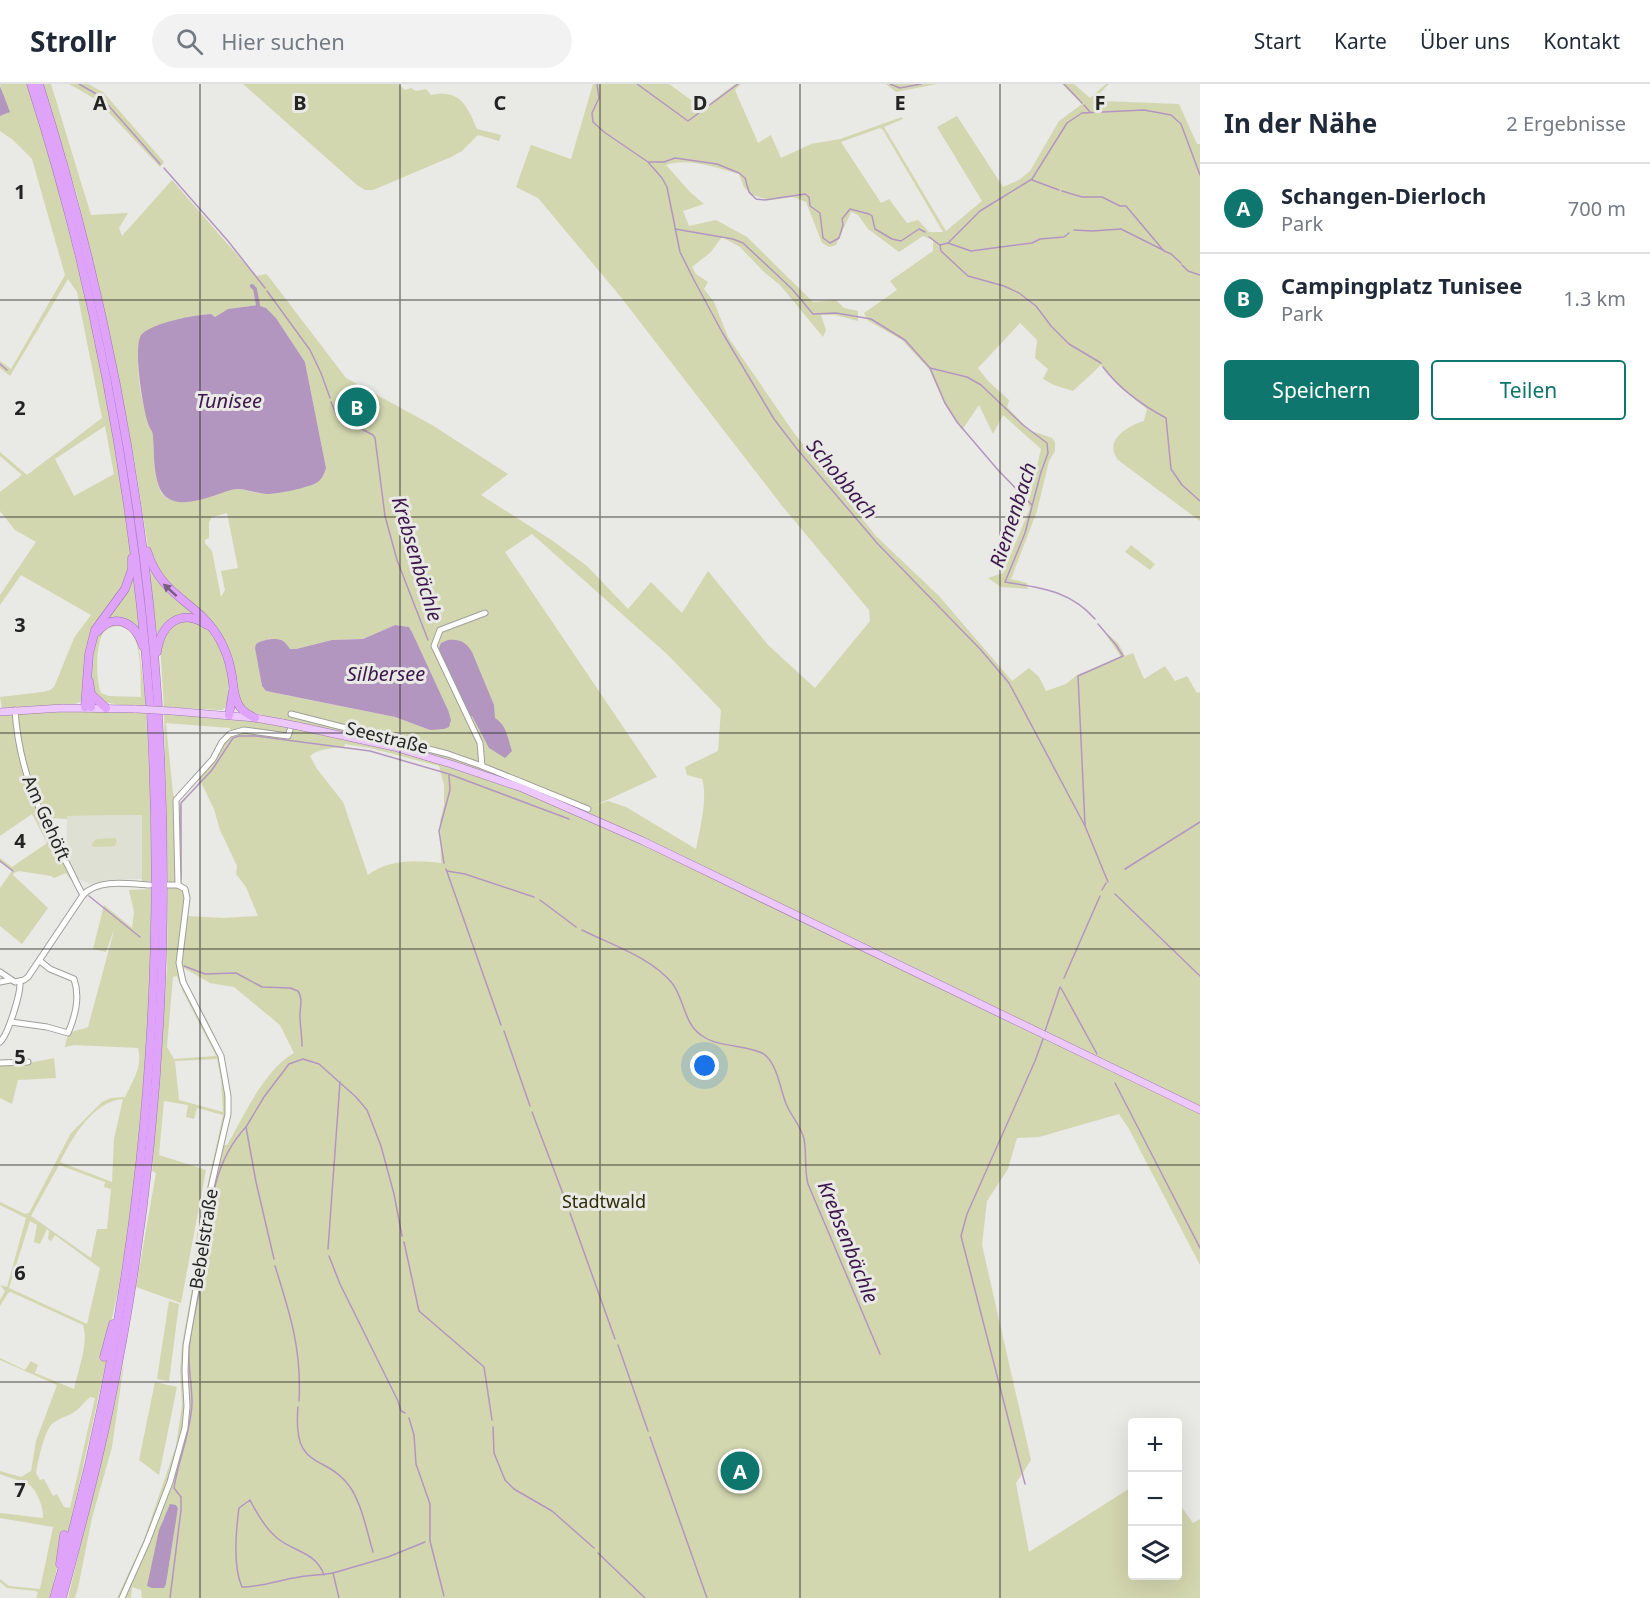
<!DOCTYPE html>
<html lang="de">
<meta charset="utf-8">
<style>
body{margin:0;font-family:"Noto Sans",sans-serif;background:#f2f2f3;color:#1f2937}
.controls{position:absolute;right:18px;bottom:18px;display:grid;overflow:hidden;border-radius:6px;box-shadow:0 6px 24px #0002}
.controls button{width:54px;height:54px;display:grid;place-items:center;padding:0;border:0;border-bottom:2px solid #e0e1e3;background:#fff;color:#1f2937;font:30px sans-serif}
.you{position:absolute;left:705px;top:982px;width:21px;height:21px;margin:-15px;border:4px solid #fff;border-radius:50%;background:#1a73e8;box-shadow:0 0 0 9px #1a73e833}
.badge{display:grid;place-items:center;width:39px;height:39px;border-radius:50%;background:#0f766e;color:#fff;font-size:20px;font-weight:700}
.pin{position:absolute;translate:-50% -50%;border:3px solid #fff;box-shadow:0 2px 6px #0006}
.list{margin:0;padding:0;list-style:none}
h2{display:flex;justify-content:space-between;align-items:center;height:78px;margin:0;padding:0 24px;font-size:26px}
h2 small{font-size:20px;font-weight:400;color:#747a83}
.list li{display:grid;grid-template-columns:39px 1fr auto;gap:18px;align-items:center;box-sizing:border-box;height:90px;padding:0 24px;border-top:2px solid #e0e1e3}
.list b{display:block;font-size:22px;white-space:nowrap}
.list p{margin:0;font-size:20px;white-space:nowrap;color:#747a83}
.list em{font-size:20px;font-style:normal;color:#747a83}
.actions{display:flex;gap:12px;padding:18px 24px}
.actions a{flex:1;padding:14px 0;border:2px solid #0f766e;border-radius:6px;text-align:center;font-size:21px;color:#0f766e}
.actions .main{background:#0f766e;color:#fff}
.icon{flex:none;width:33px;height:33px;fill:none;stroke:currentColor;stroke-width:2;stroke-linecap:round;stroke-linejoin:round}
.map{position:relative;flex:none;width:1200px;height:1514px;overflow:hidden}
header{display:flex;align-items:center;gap:36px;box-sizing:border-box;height:84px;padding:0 30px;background:#fff;border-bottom:2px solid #e0e1e3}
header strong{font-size:28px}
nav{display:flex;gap:33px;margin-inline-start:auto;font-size:21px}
.search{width:420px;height:54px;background:#f2f2f3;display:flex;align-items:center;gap:15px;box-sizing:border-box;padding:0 21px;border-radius:33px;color:#747a83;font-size:22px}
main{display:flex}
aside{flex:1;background:#fff}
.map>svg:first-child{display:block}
.built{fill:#dfe0d4}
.green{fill:#d3d7af;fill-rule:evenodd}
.water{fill:#b396c0}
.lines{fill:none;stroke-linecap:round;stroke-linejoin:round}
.stream{stroke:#b396c0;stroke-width:1.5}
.canal{stroke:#b396c0;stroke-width:4}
.minor-casing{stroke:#9fa09b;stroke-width:7}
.major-casing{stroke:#9e77ae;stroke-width:8}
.highway-casing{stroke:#9e77ae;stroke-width:9}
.minor{stroke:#fff;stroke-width:5}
.major{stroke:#ecc8fc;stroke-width:7}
.highway{stroke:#e0a3fa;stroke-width:8}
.major-bridge-casing{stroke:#9e77ae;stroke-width:8;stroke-linecap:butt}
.major-bridge{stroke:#ecc8fc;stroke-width:7}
.oneway{fill:#795d83}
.grid{fill:none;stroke:#242422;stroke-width:1.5;stroke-opacity:0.55}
.labels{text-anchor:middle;stroke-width:6;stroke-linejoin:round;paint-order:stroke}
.street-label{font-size:18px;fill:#242422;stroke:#e9e9e5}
.park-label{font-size:18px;fill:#2c2d04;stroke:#e9e9e5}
.water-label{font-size:20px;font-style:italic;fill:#3d174c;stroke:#e9e9e5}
.grid-label{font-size:20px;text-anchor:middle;font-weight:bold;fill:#242422;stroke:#e9e9e5;stroke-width:6;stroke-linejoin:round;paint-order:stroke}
</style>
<header>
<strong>Strollr</strong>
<div class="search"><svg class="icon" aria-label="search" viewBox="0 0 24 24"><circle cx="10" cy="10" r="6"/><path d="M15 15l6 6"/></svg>Hier suchen</div>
<nav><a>Start</a><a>Karte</a><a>Über uns</a><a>Kontakt</a></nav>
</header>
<main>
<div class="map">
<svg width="1200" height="1514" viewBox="0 0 1200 1514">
<rect width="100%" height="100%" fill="#e9e9e5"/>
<polygon class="built" points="142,731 142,795 106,796 90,800 76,794 66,773 67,732"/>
<g class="green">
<path d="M0,0H27L54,90L91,235L112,340L131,470L126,498L89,553L86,565L83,611L82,617L75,620V627L146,629L151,720V797L142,798V731L67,732V735L50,734L59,754V758L56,760L72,794L70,795L66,789L54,794L51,792L19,787L14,789L13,791L48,824L22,860L0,842V804L12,787L0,778V774L12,783L47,759L32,730L0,752V632L3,631L0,613L43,608L50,606L54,603L74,554L91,531L21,491L0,521V511L36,458L15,446L0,427V408L22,391L0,372V368L27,391L102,334L77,208L68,195L10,292L0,284V277L11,285L65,191L32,75L13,56L0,47V32L8,29ZM105,342L114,390L74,412L55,375Z"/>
<path d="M43,0H51L91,131L128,129L119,144L122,152L172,96L252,188L257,192L266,190L269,193L346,294L432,341L508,390L481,411L553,457L587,482L628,525L651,498L682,529L708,487L768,561L815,604L870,537L869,526L783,423L620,212L538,114L516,103L531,61L571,75L593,0H669L698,21L705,23L735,0H741L735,6L758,59L771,51L781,74L811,60L840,55L902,33L903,35L884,43L946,147L982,117L937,43L957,32L1003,103L1019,96L1030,87L1059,37L1082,20L1062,0H1074L1090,14L1106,0H1109L1094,15L1102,17L1179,20L1197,60H1200V437L1118,376C1103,357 1127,342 1144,337L1147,325L1120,303L1101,281L1073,307L1054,301L1043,295L1048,285L1035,274L1037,256L1020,239L978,284L988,297L1009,316L1007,323L1029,346L1052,354L1055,358V367L1049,377L1037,427L1011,495L1027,499L1028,505L1001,503L988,494L1003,489L1030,424L1028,421L1041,365L1003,331L993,350L979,321L962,346L944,319L929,285L902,256L867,236L864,229L897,206L890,197L933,167V156L923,152L899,168L868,145L858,131L851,128L836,161L829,163L822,159L806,118L793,113L769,116L752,111L744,103L739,90C717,84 688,73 666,81L690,108L704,120L683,127L689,142L716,136L747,153L813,218L836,216L844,224L858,227V237L835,231H821L826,246L823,253L780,201L764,188L740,163L722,153L711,168L692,183L696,190L708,198L704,205L714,218L728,253L794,349L876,452L939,512L1012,597L1029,584L1039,593L1046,607L1066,600L1077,591L1121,573L1103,546L1118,559L1125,572L1133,569L1144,595L1165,582L1175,597L1187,592L1197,609L1200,608V1181L1129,1045L1119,1030L1039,1053L1017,1054L1008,1085L987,1117L982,1161L1031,1376L1016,1399L1029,1468L1132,1403V1492H1178V1418L1193,1439L1200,1435V1514H142L141,1506L132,1503L131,1514H117L143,1458L176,1362L182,1321L180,1286L182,1261L194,1192L197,1149L223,1031L197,1024L194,1035L186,1033L188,1021L164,1017L159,1071L206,1086L181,1219L136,1203L156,1089L152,1087L167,885L168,799L164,630L283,637L245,626L239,617L235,586L227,563L162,495L148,463L134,374L106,233L77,111ZM880,44L883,46L943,148H929L918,136L907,139L889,115L881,119L841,58ZM257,221L276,234L305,278L326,384L316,399C301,403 283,410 267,410C256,410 242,403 231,405C214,410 177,427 162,410C156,401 154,372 153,361C153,356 154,352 152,347C141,320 133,279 142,250C164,239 186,232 211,230L215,233L228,225ZM227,429L238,484L221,487L225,506L221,513L212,467L205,459V456L209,454V438L212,433ZM532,450L668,571L721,626L718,667L685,683L687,691L702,695C708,713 700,745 696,765L626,723L608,717L594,722L657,693L505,468ZM395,541L409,543L412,548L448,626L430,646L395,633L266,607L262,602L256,560C272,553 279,553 290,565H296L332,556L363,555ZM166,639L230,644L232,651L224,658L199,694L214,725L220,746L237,782L236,790L246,803L258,832L223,834L188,832L189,810L182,799L181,721L175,716L173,709ZM345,660L370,664L439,682L444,701V721L440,737L441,779C416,776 388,775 368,791L343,718L317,685L310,672C320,664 332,664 344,663ZM182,883L210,899L234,903L280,941L294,969C264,986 244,1032 227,1061H224C235,1020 230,979 210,942C200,923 187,904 182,883ZM177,892L182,906L216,972L174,975L167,963L173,893ZM217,975L221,996L223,1028L179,1016L175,977ZM176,1421L178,1424L166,1500L154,1472L163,1435Z"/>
<polygon points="69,0 88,0 103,8 164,78 160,83 97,16"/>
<path d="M243,0H398L405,6L411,4L416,7L426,5L431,11C461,5 467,22 477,45L501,51L499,57L478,51L462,67L451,73L373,106H365L357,101Z"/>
<polygon points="886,0 937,0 896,8"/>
<path d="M135,447H138C147,527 154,606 157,687L150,576Z"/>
<polygon points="1131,461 1155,480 1150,486 1125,468"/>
<polygon points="149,481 201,533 179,533 157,553"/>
<polygon points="134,489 141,548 130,539 100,542"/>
<path d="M192,536C197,539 205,541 209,545C227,561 231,599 228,621L222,626L164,623L160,560C166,545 177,537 192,536Z"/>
<path d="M110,540L127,541L138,554L146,622H128L103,618C87,609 88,570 96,554C99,549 105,544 110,540ZM117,542L128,544C143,561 140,591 141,613L109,612L101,609C96,596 95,559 104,548C108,544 112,543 117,542Z"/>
<polygon points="115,754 117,757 115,762 94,763 91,761 96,755"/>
<path d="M152,805C151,901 146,997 135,1093C128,1153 119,1214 102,1273L106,1279L68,1450H61L57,1484L50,1514H36L38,1509L36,1507L7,1504L0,1498V1495L9,1502L40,1505L53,1443L0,1434V1429L43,1434C44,1425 37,1405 28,1400C20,1396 9,1394 0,1390V1387L21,1393L31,1387L36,1357L57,1301L0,1276V1274L25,1286L31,1277L38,1281L35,1289L74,1305C78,1286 89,1259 83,1241L11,1208L8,1209L0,1222V1216L5,1207L0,1201L7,1203L26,1134L0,1121V1118L25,1130L29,1129L71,1049L102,1018L111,1014L125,1013C133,997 143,982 138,964L75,961L65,963C68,943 74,949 88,943L115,843L106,868L93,865L104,821L132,844L134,828L129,806ZM123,1015L114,1055L112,1098L60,1078C72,1054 93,1017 123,1015ZM59,1081L105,1098L104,1103L111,1105L107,1145H97L91,1174L31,1132ZM30,1137L37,1141L34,1158L40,1160L47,1145L49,1147L48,1155L51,1157L55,1151L100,1184L87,1240L9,1204ZM90,1313L95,1314L70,1424L64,1423L57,1410L53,1412L44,1395L40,1396L36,1389C38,1377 44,1348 52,1340C58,1334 70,1332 77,1326C82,1322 85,1317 90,1313Z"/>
<polygon points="54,974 56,994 18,996 12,1020 0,1014 0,981 19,981"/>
<polygon points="169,1217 179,1220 169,1297 157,1295"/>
<polygon points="124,1279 112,1363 92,1434 78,1504 75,1514 68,1514"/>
<polygon points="155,1298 177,1303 159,1391 139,1376"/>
</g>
<g class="water">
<polygon points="0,2 10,28 0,32"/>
<path d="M257,221L266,224L276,234L305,278L326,384C324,390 322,396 316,399C307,404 278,410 267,410C256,410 242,402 231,406C213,411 183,426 166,413C153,403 154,367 153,352C153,347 149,344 148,339C143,325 132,260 142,250C155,238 194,231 211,230L215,233L228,225Z"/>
<path d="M395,541L409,543L412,548L448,626L451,636L449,643L444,645L430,646L395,633L266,607L262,602L255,564L256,560C262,556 276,553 283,557C286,559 288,562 290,565H296L332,556L363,555Z"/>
<path d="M448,556C460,555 466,558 472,568L494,621L495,634C507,641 508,656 512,667L505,674L489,664L472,632H470C459,611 445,587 439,564L441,559Z"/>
<polygon points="170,1420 176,1421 178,1424 166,1500 164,1504 152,1504 147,1502 159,1446"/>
</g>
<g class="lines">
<g class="stream">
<polyline points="79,0 100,12 160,80"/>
<polyline points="597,0 599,14 592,29 593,38 604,48 648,78 662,94 667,103 680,168 694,196 722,248 774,335 797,365 877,459 981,566 1009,599 1085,742 1108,798"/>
<polyline points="637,0 688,37 738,0"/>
<polyline points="890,0 900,4 921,0"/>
<polyline points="1064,0 1082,19"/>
<polyline points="1084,21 1090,28"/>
<polyline points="649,78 664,78 675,74 717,80 739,89 745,94 749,108 756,115 765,116 805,110 809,113 810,122 820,129 823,154 830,159 839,154 843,141 842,135 850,125 869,130 872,132 875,145 892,155 901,157 919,145 925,148"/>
<polyline points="164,84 228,157 265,204"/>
<polyline points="1032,96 1059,106"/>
<polyline points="1062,107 1082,113 1102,113 1120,122 1126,122 1164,167 1171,170 1181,179"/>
<path d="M675,145L733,155L743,159L792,205L813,230L836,229L871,235L905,256L930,284L967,293L981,301L1023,341L1047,359L1048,369L1041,388L1025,449L1005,498C1040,504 1070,506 1095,535"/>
<polyline points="1074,146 1092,147 1121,145 1163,166"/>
<polyline points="929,153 940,161 948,159 980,127 1032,95 1067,39 1082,29 1144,26 1171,31 1181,40 1200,91"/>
<polyline points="948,159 971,167 1032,159 1040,155 1064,153 1069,149"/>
<polyline points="940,161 941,167 968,192 1004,202 1019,209 1036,222 1051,242 1069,260 1101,279"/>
<polyline points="1182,181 1188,187 1200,191"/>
<polyline points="267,207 310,266 321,289 330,314"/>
<polyline points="0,280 7,286"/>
<path d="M1103,283C1120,306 1142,321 1166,334L1171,385L1182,401L1200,417"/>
<polyline points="930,284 945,319 957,338 998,386 1032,421"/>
<polyline points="331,318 337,332 373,351 375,354 385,432 397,476 428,556"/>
<polyline points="1085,741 1078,592 1123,572 1116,561 1098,540"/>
<polyline points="0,777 13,787"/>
<polyline points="444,779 439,747 450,706 449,691"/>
<polyline points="446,785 501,941"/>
<polyline points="1125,785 1200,738"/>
<polyline points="447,787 465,790 534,813"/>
<polyline points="181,795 181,719 212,686 233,654 239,652 256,652 370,667 449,690 569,735"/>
<polyline points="1102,806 1106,799"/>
<polyline points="1115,810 1200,892"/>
<polyline points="89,812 140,853"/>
<polyline points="540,816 576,843"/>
<path d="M582,846C612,861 650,873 672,899C684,914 684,940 701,951C718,964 744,960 762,969C778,978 780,1007 787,1022C792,1033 801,1042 804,1055C807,1070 804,1085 808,1100L880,1270"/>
<path d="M184,882L205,890L236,889L262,903L290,904L298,907C303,915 300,922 300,931C300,941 302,951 302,962"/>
<polyline points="1064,894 1100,812"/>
<polyline points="1061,904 1097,970"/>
<polyline points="504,947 530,1022"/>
<polyline points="1045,947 1060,903"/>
<polyline points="1115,999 1200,1164"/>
<polyline points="532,1028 568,1123"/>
<polyline points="570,1129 615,1255"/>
<polyline points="404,1158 419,1227 484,1283 492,1336"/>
<polyline points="328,1165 340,998"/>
<polyline points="329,1172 340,1200 398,1317 401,1327 405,1329"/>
<polyline points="274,1175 256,1098 246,1043 264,1013 289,980 303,975 319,980 356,1013 367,1026 381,1062 394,1110 402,1152"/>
<path d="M275,1182C290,1229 302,1267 299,1317"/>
<polyline points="618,1261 648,1347"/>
<path d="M298,1323C292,1390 327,1367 352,1406C363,1425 367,1448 373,1468"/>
<polyline points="409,1334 414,1351 416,1380 430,1420 430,1457 444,1512"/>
<polyline points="493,1343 494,1369 505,1396 514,1405 552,1427 594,1464"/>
<polyline points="650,1353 707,1514"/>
<polyline points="1025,1400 961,1152 967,1130 1035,977 1043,955"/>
<polyline points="598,1469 645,1514"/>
<path d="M324,1491C316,1468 294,1468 277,1454C265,1444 257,1430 250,1416L239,1424C236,1446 233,1483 242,1503C262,1503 280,1496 299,1493C310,1491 322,1491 333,1489"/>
<path d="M170,1514L181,1426V1413L174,1404C178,1376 191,1349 192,1319C192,1301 188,1283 189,1265C191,1241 198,1217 202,1193C210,1141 207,1084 246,1043"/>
<polyline points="339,1514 333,1489 388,1473 425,1458"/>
</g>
<polyline class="canal" points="252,202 255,205 258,221"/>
<g class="minor-casing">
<g id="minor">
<path d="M15,626C19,686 38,726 66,778C72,789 77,801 83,811"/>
<polyline points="291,630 448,670 482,682 588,725"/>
<polyline points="482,682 480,659 434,562 440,546 485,529"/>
<polyline points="168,801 178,801"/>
<polyline points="178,801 176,716 213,675 222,658 230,650 244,646 288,652 290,646"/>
<path d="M0,888L15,898L24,896L28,893L83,811C99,794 129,800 150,801"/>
<polyline points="0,898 10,896"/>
<path d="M11,938L47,943L68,949C75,933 80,912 74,895L50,885L40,877"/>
<path d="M0,958C8,951 21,909 20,898"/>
<polyline points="0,979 28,978"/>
<polyline points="122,1514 147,1458 170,1398 185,1344 187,1322 185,1287 186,1262 198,1194 206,1125 228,1030 228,1012 221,972 183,898 179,879 187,814 185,805 178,801"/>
</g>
</g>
<g class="major-casing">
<g id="major">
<polyline points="172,627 255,634 283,639"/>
<polyline points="0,628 62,624 136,625"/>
<polyline points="298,642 394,663 451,680 522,704 643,757 1200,1026"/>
</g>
</g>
<g class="highway-casing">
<g id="highway">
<path d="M31,0C96,202 134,410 150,621"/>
<path d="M39,0C103,202 144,410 158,621"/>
<path d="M147,467C162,515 198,516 220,556C225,565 229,576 231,587C234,598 232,612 240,623C243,628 249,631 255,634"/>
<path d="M97,548C115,527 136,539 143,562"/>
<path d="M157,568C161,540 181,523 207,541"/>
<polyline points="89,597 91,610 91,623"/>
<polyline points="91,610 106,624"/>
<polyline points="85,623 89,570 95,546 125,505 132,485 132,474"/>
<polyline points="229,631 233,607"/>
<polyline points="104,1273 113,1240"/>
<polyline points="60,1480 64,1451"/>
<path d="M54,1514C138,1228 168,928 151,631"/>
<path d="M62,1514C79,1451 96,1389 109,1325C157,1096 172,863 158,631"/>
</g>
</g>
<use href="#minor" class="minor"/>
<use href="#major" class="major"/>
<use href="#highway" class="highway"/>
<g class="major-bridge-casing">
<g id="major-bridge">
<polyline points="136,625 172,627"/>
<polyline points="283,639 298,642"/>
</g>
</g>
<use href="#major-bridge" class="major-bridge"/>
</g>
<defs><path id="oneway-solid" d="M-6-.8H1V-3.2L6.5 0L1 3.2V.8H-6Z" transform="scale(1.5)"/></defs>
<use class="oneway" href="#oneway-solid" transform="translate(170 506) rotate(-138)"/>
<path class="grid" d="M200,0V1514M400,0V1514M600,0V1514M800,0V1514M1000,0V1514M0,216H1200M0,433H1200M0,649H1200M0,865H1200M0,1081H1200M0,1298H1200"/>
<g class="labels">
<g class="street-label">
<text transform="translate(387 654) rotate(14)" y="6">Seestraße</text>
<text transform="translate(46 734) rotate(66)" y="6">Am Gehöft</text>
<text transform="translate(204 1155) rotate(-81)" y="6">Bebelstraße</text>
</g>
<g class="park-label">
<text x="604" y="1124">Stadtwald</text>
</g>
<g class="water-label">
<text x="229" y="324">Tunisee</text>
<text transform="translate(842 395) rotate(50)" y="7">Schobbach</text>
<text transform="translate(1013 431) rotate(-72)" y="7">Riemenbach</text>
<text transform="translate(417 475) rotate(73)" y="7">Krebsenbächle</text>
<text x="386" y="597">Silbersee</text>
<text transform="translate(848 1158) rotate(68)" y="7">Krebsenbächle</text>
</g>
</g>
<g class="grid-label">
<text x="100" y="26">A</text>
<text x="300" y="26">B</text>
<text x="500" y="26">C</text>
<text x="700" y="26">D</text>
<text x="900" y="26">E</text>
<text x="1100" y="26">F</text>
<text x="20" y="115">1</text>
<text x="20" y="331">2</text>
<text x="20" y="548">3</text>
<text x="20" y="764">4</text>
<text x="20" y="980">5</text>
<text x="20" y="1196">6</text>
<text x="20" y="1413">7</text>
</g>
</svg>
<div class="controls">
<button>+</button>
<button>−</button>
<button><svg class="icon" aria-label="layers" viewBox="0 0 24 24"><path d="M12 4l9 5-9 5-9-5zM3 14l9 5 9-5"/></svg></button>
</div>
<div class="you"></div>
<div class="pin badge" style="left:740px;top:1387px">A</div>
<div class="pin badge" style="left:357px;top:323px">B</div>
</div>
<aside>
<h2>In der Nähe<small>2 Ergebnisse</small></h2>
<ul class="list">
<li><span class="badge">A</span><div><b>Schangen-Dierloch</b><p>Park</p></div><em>700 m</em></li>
<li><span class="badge">B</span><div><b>Campingplatz Tunisee</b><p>Park</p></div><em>1.3 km</em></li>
</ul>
<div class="actions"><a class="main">Speichern</a><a>Teilen</a></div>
</aside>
</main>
